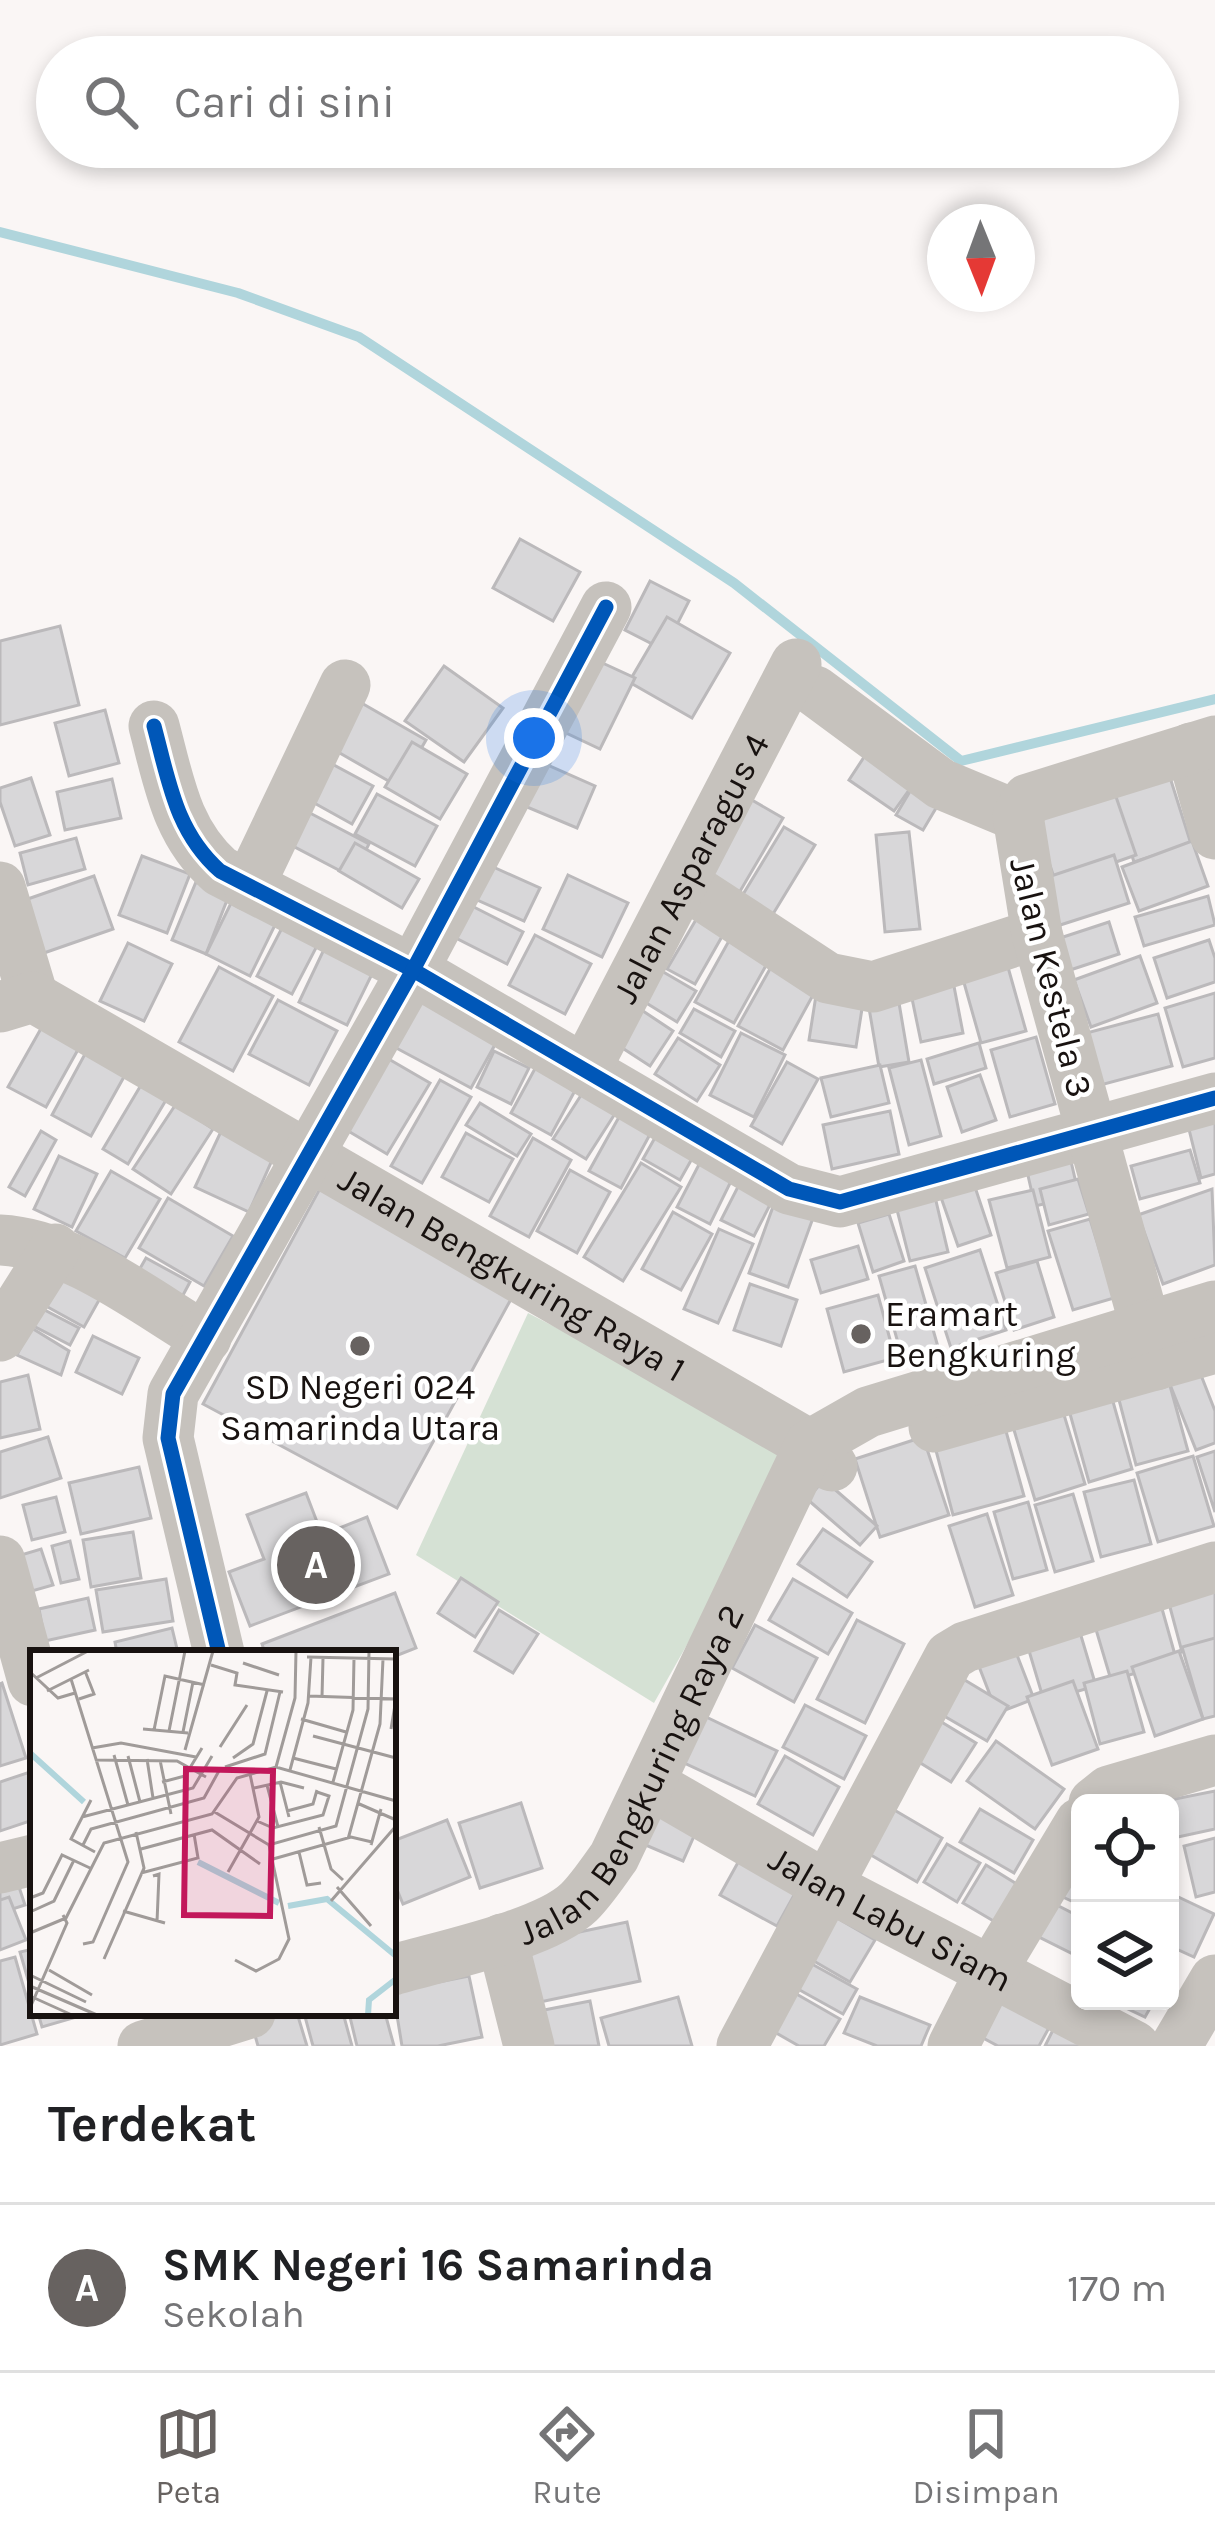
<!DOCTYPE html>
<html lang="id">
<style>
body{margin:0;font-family:Karla,sans-serif;background:#f2f2f2;color:#202124}
.controls{position:absolute;right:36px;bottom:36px;display:grid;overflow:hidden;border-radius:18px;box-shadow:0 6px 18px #0003}
.controls button{width:108px;height:108px;display:grid;place-items:center;padding:0;border:0;border-bottom:3px solid #e0e0e0;background:#fff;color:#202124;font:60px sans-serif}
.compass{position:absolute;left:927px;top:204px;width:108px;height:108px;border-radius:50%;background:#fff;box-shadow:0 6px 18px #0003;rotate:179deg}
.you{position:absolute;left:534px;top:738px;width:42px;height:42px;margin:-30px;border:9px solid #fff;border-radius:50%;background:#1a73e8;box-shadow:0 0 0 18px #1a73e833}
.badge{display:grid;place-items:center;width:78px;height:78px;border-radius:50%;background:#676260;color:#fff;font-size:39px;font-weight:700}
.pin{position:absolute;translate:-50% -50%;border:6px solid #fff;box-shadow:0 3px 12px #0006}
.list{margin:0;padding:0;list-style:none}
h2{display:flex;justify-content:space-between;align-items:center;height:156px;margin:0;padding:0 48px;font-size:51px}
h2 small{font-size:39px;font-weight:400;color:#757577}
.list li{display:grid;grid-template-columns:78px 1fr auto;gap:36px;align-items:center;box-sizing:border-box;height:168px;padding:0 48px;border-top:3px solid #e0e0e0}
.list b{display:block;font-size:45px;white-space:nowrap}
.list p{margin:0;font-size:39px;white-space:nowrap;color:#757577}
.list em{font-size:39px;font-style:normal;color:#757577}
.icon{flex:none;width:66px;height:66px;fill:none;stroke:currentColor;stroke-width:2;stroke-linecap:round;stroke-linejoin:round}
.map{position:relative;flex:none;width:1215px;height:2046px;overflow:hidden}
.search{position:absolute;background:#fff;box-shadow:0 6px 18px #0003;left:36px;right:36px;top:36px;height:132px;display:flex;align-items:center;gap:30px;box-sizing:border-box;padding:0 42px;border-radius:66px;color:#757577;font-size:45px}
.sheet{height:324px;background:#fff}
nav{display:flex;justify-content:space-around;align-items:center;box-sizing:border-box;height:168px;border-top:3px solid #e0e0e0;background:#fff;font-size:33px;color:#757577}
nav a{display:grid;justify-items:center;gap:6px}
nav .on{color:#676260}
.map>svg:first-child{display:block}
.green{fill:#d5e1d4}
.lines{fill:none;stroke-linecap:round;stroke-linejoin:round}
.stream{stroke:#b0d5dc;stroke-width:10}
.building{fill:#d8d7d9;stroke:#bbb9bb;stroke-width:3}
.minor{stroke:#c6c2bd;stroke-width:51}
.cycleway-casing{stroke:#fff;stroke-width:22}
.cycleway{stroke:#0057b8;stroke-width:15}
.poi-dot{fill:#676260;stroke:#fff;stroke-width:4.5}
.labels{text-anchor:middle;stroke-width:9;stroke-linejoin:round;paint-order:stroke}
.street-label{font-size:36px;fill:#181210;stroke:#fff}
.poi-label{font-size:36px;fill:#181210;stroke:#fff;text-anchor:start}
.inset-river{fill:none;stroke:#b0d5dc;stroke-width:6}
.inset-road{fill:none;stroke:#a09b99;stroke-width:3}
.view{fill:#c2185b;fill-opacity:0.15;stroke:#c2185b;stroke-width:6}
.inset-edge{fill:none;stroke:#181210;stroke-width:6}
</style>
<div class="map">
<svg width="1215" height="2046" viewBox="0 0 1215 2046">
<rect width="100%" height="100%" fill="#faf6f5"/>
<polygon class="green" points="528,1313 796,1452 654,1703 416,1555"/>
<g class="lines">
<polyline class="stream" points="0,232 238,293 359,337 734,583 961,761 1215,699"/>
</g>
<g class="building">
<polygon points="520,539 580,572 553,621 493,588"/>
<polygon points="650,581 689,601 664,650 625,630"/>
<polygon points="667,617 730,653 692,718 629,682"/>
<polygon points="60,626 79,705 0,725 0,641"/>
<polygon points="596,660 635,678 600,749 562,731"/>
<polygon points="444,666 503,708 464,762 405,721"/>
<polygon points="358,701 426,740 399,787 331,748"/>
<polygon points="105,710 119,763 69,776 55,723"/>
<polygon points="412,742 467,774 440,819 385,787"/>
<polygon points="868,751 914,783 894,811 849,780"/>
<polygon points="319,757 373,786 352,824 298,794"/>
<polygon points="534,759 595,786 577,828 515,802"/>
<polygon points="1168,771 1191,844 1134,862 1111,789"/>
<polygon points="31,778 50,835 15,846 0,802 0,788"/>
<polygon points="112,779 121,818 65,830 57,792"/>
<polygon points="915,783 942,798 923,830 896,815"/>
<polygon points="1114,791 1136,855 1056,883 1034,819"/>
<polygon points="738,792 783,818 739,893 694,867"/>
<polygon points="377,794 437,826 415,866 355,834"/>
<polygon points="308,812 369,844 352,877 291,845"/>
<polygon points="784,827 815,845 773,914 742,896"/>
<polygon points="909,832 920,929 885,932 876,835"/>
<polygon points="76,838 85,869 28,885 20,853"/>
<polygon points="1192,841 1208,886 1139,911 1122,867"/>
<polygon points="355,843 419,879 402,908 339,871"/>
<polygon points="1114,855 1129,903 1057,926 1042,879"/>
<polygon points="142,856 190,874 167,933 119,915"/>
<polygon points="491,866 540,888 524,921 475,899"/>
<polygon points="568,875 628,903 602,957 543,929"/>
<polygon points="94,876 113,929 41,954 22,901"/>
<polygon points="196,882 229,895 206,954 172,940"/>
<polygon points="1208,896 1215,925 1144,946 1135,917"/>
<polygon points="234,897 278,919 250,976 206,954"/>
<polygon points="464,902 523,932 507,964 448,934"/>
<polygon points="697,918 724,933 695,984 667,969"/>
<polygon points="1109,922 1119,954 1064,972 1054,940"/>
<polygon points="283,926 318,944 292,994 257,976"/>
<polygon points="535,935 591,964 565,1014 509,985"/>
<polygon points="730,939 769,960 734,1023 695,1002"/>
<polygon points="1209,940 1215,958 1215,982 1167,998 1154,958"/>
<polygon points="128,943 172,964 144,1021 100,1001"/>
<polygon points="327,943 376,966 347,1025 299,1002"/>
<polygon points="1004,953 1026,1031 981,1043 959,965"/>
<polygon points="1140,956 1157,1003 1091,1027 1074,980"/>
<polygon points="775,960 819,984 783,1050 738,1026"/>
<polygon points="653,966 696,991 677,1022 635,996"/>
<polygon points="219,967 273,996 233,1071 179,1042"/>
<polygon points="952,976 963,1033 921,1042 909,984"/>
<polygon points="817,989 864,996 856,1047 809,1040"/>
<polygon points="1215,993 1215,1058 1183,1067 1165,1008"/>
<polygon points="410,996 497,1041 471,1088 385,1042"/>
<polygon points="898,997 909,1062 879,1067 868,1002"/>
<polygon points="278,1000 337,1031 309,1085 249,1054"/>
<polygon points="631,1003 673,1031 650,1066 607,1038"/>
<polygon points="694,1009 735,1031 721,1057 680,1033"/>
<polygon points="1158,1014 1172,1066 1093,1087 1079,1035"/>
<polygon points="43,1025 80,1046 46,1107 8,1087"/>
<polygon points="741,1033 785,1055 754,1117 710,1095"/>
<polygon points="1036,1037 1055,1104 1010,1117 991,1050"/>
<polygon points="678,1038 720,1065 697,1101 655,1074"/>
<polygon points="979,1043 986,1068 934,1084 927,1059"/>
<polygon points="494,1051 529,1068 511,1104 477,1087"/>
<polygon points="544,1052 584,1074 551,1135 511,1113"/>
<polygon points="85,1054 125,1075 91,1136 52,1115"/>
<polygon points="380,1054 430,1083 387,1154 338,1125"/>
<polygon points="921,1060 941,1136 909,1145 889,1068"/>
<polygon points="787,1062 818,1079 782,1144 751,1126"/>
<polygon points="880,1065 889,1103 831,1117 821,1078"/>
<polygon points="980,1075 996,1120 962,1132 947,1087"/>
<polygon points="144,1080 169,1095 128,1164 103,1149"/>
<polygon points="440,1080 471,1097 422,1183 391,1166"/>
<polygon points="585,1089 618,1109 586,1159 553,1139"/>
<polygon points="1215,1101 1215,1174 1201,1178 1184,1109"/>
<polygon points="480,1103 531,1134 517,1156 466,1125"/>
<polygon points="176,1104 213,1129 171,1194 133,1169"/>
<polygon points="624,1108 655,1125 621,1188 589,1171"/>
<polygon points="890,1111 899,1154 832,1169 823,1125"/>
<polygon points="224,1125 277,1149 249,1212 195,1187"/>
<polygon points="661,1127 698,1148 680,1180 643,1159"/>
<polygon points="41,1131 56,1140 25,1196 9,1187"/>
<polygon points="466,1133 513,1159 489,1202 442,1177"/>
<polygon points="533,1138 571,1160 529,1237 490,1216"/>
<polygon points="707,1149 739,1165 710,1224 677,1207"/>
<polygon points="1190,1150 1200,1183 1140,1199 1131,1166"/>
<polygon points="59,1156 97,1174 72,1227 34,1209"/>
<polygon points="1070,1157 1079,1196 1035,1206 1026,1167"/>
<polygon points="641,1163 681,1187 623,1281 584,1257"/>
<polygon points="570,1170 610,1192 577,1253 537,1231"/>
<polygon points="111,1171 160,1199 125,1258 76,1231"/>
<polygon points="744,1175 777,1191 754,1236 721,1220"/>
<polygon points="971,1175 991,1235 958,1246 937,1186"/>
<polygon points="1078,1179 1089,1214 1049,1225 1040,1189"/>
<polygon points="323,1183 517,1288 397,1508 203,1404"/>
<polygon points="932,1184 948,1252 910,1261 893,1194"/>
<polygon points="1212,1189 1215,1265 1163,1284 1138,1215"/>
<polygon points="1033,1190 1050,1257 1007,1268 989,1200"/>
<polygon points="168,1198 233,1236 204,1286 139,1248"/>
<polygon points="774,1204 813,1218 788,1287 749,1273"/>
<polygon points="673,1212 712,1234 681,1290 642,1269"/>
<polygon points="889,1214 904,1261 873,1272 858,1223"/>
<polygon points="1090,1219 1114,1298 1073,1310 1048,1231"/>
<polygon points="719,1229 753,1244 718,1323 684,1309"/>
<polygon points="858,1246 868,1279 821,1293 811,1260"/>
<polygon points="980,1250 1006,1330 951,1348 925,1268"/>
<polygon points="60,1256 108,1284 84,1327 35,1300"/>
<polygon points="146,1258 190,1282 182,1297 138,1272"/>
<polygon points="1037,1261 1054,1317 1014,1330 996,1273"/>
<polygon points="915,1266 940,1354 904,1364 879,1276"/>
<polygon points="750,1284 797,1300 781,1346 734,1330"/>
<polygon points="878,1295 895,1358 844,1372 827,1309"/>
<polygon points="33,1304 79,1328 70,1345 24,1321"/>
<polygon points="30,1327 69,1351 61,1375 17,1355"/>
<polygon points="93,1336 139,1358 122,1394 76,1372"/>
<polygon points="1199,1370 1215,1411 1215,1443 1196,1450 1169,1382"/>
<polygon points="28,1375 40,1429 0,1438 0,1382"/>
<polygon points="1169,1382 1188,1451 1136,1465 1118,1396"/>
<polygon points="1110,1391 1132,1469 1089,1482 1067,1403"/>
<polygon points="1061,1405 1085,1484 1035,1500 1011,1420"/>
<polygon points="1004,1424 1024,1496 953,1515 934,1443"/>
<polygon points="48,1437 61,1478 0,1498 0,1452"/>
<polygon points="923,1437 949,1515 880,1537 855,1459"/>
<polygon points="1215,1451 1215,1512 1197,1457"/>
<polygon points="1193,1456 1214,1526 1158,1542 1137,1473"/>
<polygon points="139,1467 151,1518 81,1534 69,1483"/>
<polygon points="824,1480 877,1526 860,1545 807,1499"/>
<polygon points="1134,1480 1151,1544 1101,1557 1084,1492"/>
<polygon points="306,1493 322,1535 367,1517 389,1574 250,1626 229,1572 264,1559 247,1515"/>
<polygon points="1073,1494 1093,1561 1055,1572 1035,1505"/>
<polygon points="56,1497 65,1532 32,1540 23,1505"/>
<polygon points="1028,1502 1047,1570 1013,1579 994,1512"/>
<polygon points="987,1514 1013,1595 975,1607 949,1526"/>
<polygon points="823,1529 872,1562 847,1597 798,1564"/>
<polygon points="133,1532 141,1578 91,1587 83,1540"/>
<polygon points="70,1541 79,1579 61,1583 52,1546"/>
<polygon points="41,1549 53,1585 32,1591 21,1555"/>
<polygon points="461,1578 498,1602 475,1637 438,1613"/>
<polygon points="166,1579 173,1621 103,1632 96,1590"/>
<polygon points="793,1579 852,1613 828,1654 769,1620"/>
<polygon points="1215,1584 1215,1643 1182,1652 1167,1596"/>
<polygon points="395,1593 416,1648 393,1657 393,1653 265,1653 262,1644"/>
<polygon points="88,1598 95,1630 45,1641 39,1609"/>
<polygon points="1159,1598 1177,1662 1111,1680 1092,1616"/>
<polygon points="499,1610 538,1634 513,1673 475,1651"/>
<polygon points="1076,1619 1096,1686 1044,1701 1024,1634"/>
<polygon points="857,1620 904,1644 865,1723 817,1699"/>
<polygon points="755,1625 817,1658 794,1702 732,1668"/>
<polygon points="172,1628 178,1653 117,1653 115,1642"/>
<polygon points="1215,1638 1215,1716 1203,1719 1182,1647"/>
<polygon points="1012,1642 1034,1699 997,1713 975,1656"/>
<polygon points="1179,1651 1203,1719 1155,1736 1132,1667"/>
<polygon points="1127,1671 1144,1732 1100,1744 1084,1683"/>
<polygon points="953,1673 1008,1706 987,1741 932,1709"/>
<polygon points="1073,1681 1098,1749 1052,1765 1027,1697"/>
<polygon points="2,1683 26,1758 0,1766 0,1684"/>
<polygon points="805,1705 866,1736 844,1779 783,1747"/>
<polygon points="702,1715 777,1751 755,1796 680,1761"/>
<polygon points="930,1715 976,1743 951,1782 906,1754"/>
<polygon points="996,1741 1064,1789 1035,1829 967,1781"/>
<polygon points="785,1756 839,1787 813,1835 758,1804"/>
<polygon points="30,1772 33,1820 0,1831 0,1782"/>
<polygon points="1215,1791 1215,1829 1178,1837 1170,1800"/>
<polygon points="521,1803 542,1868 480,1888 459,1823"/>
<polygon points="884,1804 942,1838 917,1882 859,1848"/>
<polygon points="651,1807 698,1827 683,1861 636,1841"/>
<polygon points="980,1809 1033,1840 1014,1873 960,1842"/>
<polygon points="447,1820 470,1877 403,1904 393,1880 393,1841"/>
<polygon points="1215,1838 1215,1892 1196,1897 1184,1846"/>
<polygon points="947,1844 980,1863 957,1902 924,1882"/>
<polygon points="741,1857 798,1888 777,1926 720,1895"/>
<polygon points="986,1865 1025,1889 1002,1926 963,1903"/>
<polygon points="1061,1866 1080,1874 1080,1905 1050,1891"/>
<polygon points="14,1872 25,1905 0,1913 0,1877"/>
<polygon points="1170,1893 1214,1914 1194,1957 1170,1946"/>
<polygon points="9,1897 26,1940 0,1950 0,1900"/>
<polygon points="1043,1898 1080,1917 1079,1957 1027,1931"/>
<polygon points="825,1911 875,1940 850,1982 800,1953"/>
<polygon points="627,1922 640,1981 540,2002 527,1943"/>
<polygon points="33,1949 33,1997 20,1952"/>
<polygon points="15,1957 37,2034 0,2045 0,1961"/>
<polygon points="801,1958 857,1989 843,2014 787,1983"/>
<polygon points="469,1976 482,2037 438,2046 402,2046 393,1991"/>
<polygon points="998,1981 1057,2013 1039,2046 998,2046 970,2031"/>
<polygon points="786,1988 840,2019 824,2046 799,2046 764,2026"/>
<polygon points="678,1997 692,2046 609,2046 601,2018"/>
<polygon points="860,1997 930,2025 921,2046 877,2046 844,2033"/>
<polygon points="590,2001 599,2046 540,2046 534,2012"/>
<polygon points="1111,2001 1154,2001 1145,2017"/>
<polygon points="38,2013 72,2013 73,2018 42,2027"/>
<polygon points="277,2013 297,2013 307,2046 258,2046 251,2021"/>
<polygon points="304,2013 343,2013 352,2046 313,2046"/>
<polygon points="349,2013 385,2013 394,2046 357,2046"/>
<polygon points="1060,2016 1117,2046 1045,2046"/>
</g>
<g class="lines">
<g class="minor">
<polyline points="815,691 941,784 1018,816"/>
<path d="M154,726C169,782 176,832 220,871L413,970L789,1189L840,1202L1215,1098"/>
<polyline points="1191,748 1215,834"/>
<polyline points="683,883 828,978 873,987 1037,934"/>
<polyline points="249,886 345,685"/>
<polyline points="0,887 33,997"/>
<path id="s1" d="M0,1007L33,997L810,1445L832,1466"/>
<path id="s2" d="M585,1070L796,664"/>
<path d="M0,1240C71,1243 145,1302 206,1338"/>
<polyline points="0,1336 55,1249"/>
<polyline points="1156,1365 1037,934 1018,816 1028,799 1215,741"/>
<polyline points="934,1427 1215,1348"/>
<polyline points="0,1561 33,1681"/>
<polyline points="219,1653 168,1438 173,1394 413,970 606,607"/>
<path id="s3" d="M650,1784L827,1886L1134,2046"/>
<polyline points="1094,1803 1109,1791 1215,1760"/>
<polyline points="0,1868 33,1860"/>
<polyline points="502,1939 529,2046"/>
<path id="s4" d="M393,1970C440,1956 545,1935 579,1902C592,1889 603,1872 614,1857L810,1445L868,1412L1215,1306"/>
<polyline points="143,2046 250,2013"/>
<polyline points="742,2046 950,1656 965,1647 1215,1567"/>
<polyline points="953,2046 990,1973 1080,1823"/>
<polyline points="1176,2046 1215,1980"/>
</g>
<g class="cycleway-casing">
<g id="cycleway">
<path d="M154,726C169,782 176,832 220,871L413,970L789,1189L840,1202L1215,1098"/>
<polyline points="219,1653 168,1438 173,1394 413,970 606,607"/>
</g>
</g>
<use href="#cycleway" class="cycleway"/>
</g>
<g class="poi-dot">
<circle cx="861" cy="1334" r="12"/>
<circle cx="360" cy="1346" r="12"/>
</g>
<g class="labels">
<g class="street-label">
<text dy="13" stroke="none"><textPath href="#s2" startOffset="228">Jalan Asparagus 4</textPath></text>
<text transform="translate(1052 977) rotate(76)" y="13">Jalan Kestela 3</text>
<text dy="13" stroke="none"><textPath href="#s1" startOffset="588">Jalan Bengkuring Raya 1</textPath></text>
<text dy="13" stroke="none"><textPath href="#s4" startOffset="333">Jalan Bengkuring Raya 2</textPath></text>
<text dy="13" stroke="none"><textPath href="#s3" startOffset="276">Jalan Labu Siam</textPath></text>
</g>
<g class="poi-label">
<text x="885" y="1326">Eramart<tspan x="885" dy="41">Bengkuring</tspan></text>
<text x="360" y="1399" text-anchor="middle">SD Negeri 024<tspan x="360" dy="41">Samarinda Utara</tspan></text>
</g>
</g>
<g transform="translate(30 1650)">
<rect width="366" height="366" fill="#faf6f5"/>
<path class="inset-river" d="M0,103L54,152M168,212L249,253M258,256L297,249L366,306M338,365L339,350L366,329"/>
<path class="inset-road" d="M277,7L366,9M213,13L249,25M181,15L207,23L205,35L253,42M0,22L28,48L45,43M6,28L58,1M41,29L98,212L63,292L53,294M17,41L59,20M279,46L366,49L361,79M292,47L293,8M49,49L64,44L55,21M271,69L316,82M113,79L158,83M124,80L135,26L175,35M139,81L155,1M153,82L163,32M283,86L366,108M190,97L217,55M62,98L91,93L166,107M155,100L183,1M84,105L98,155M98,106L110,152M203,108L223,94L237,41M263,108L306,119M117,109L123,148M65,110L147,111L176,127M130,110L141,164M195,117L235,104L250,42M246,117L265,48L266,1M260,120L278,53L281,7M132,132L155,126L172,98M250,132L259,167M303,132L323,60L324,8M237,135L248,177M224,138L251,132L274,138M61,150L41,189L65,202M327,153L366,170M183,161L239,195L306,176L338,59L339,1M257,161L283,154L287,140M52,167L163,138L182,106M227,171L243,178L293,165L299,146L287,142M289,177L301,219L313,230M318,189L350,74L353,9M53,195L61,179L174,148L190,119M341,195L351,159M111,199L182,180L230,214M269,202L277,235L291,233M243,209L321,187L342,192M198,222L229,167L220,124M111,223L168,208L164,184M123,226L129,224L127,272M307,237L341,276M0,248L13,243L32,205L60,218M301,251L366,176M93,261L135,273M0,262L24,251L44,210M0,283L36,268L74,193L182,164L207,128L246,117L366,151M74,309L114,218L106,182M205,310L226,321L249,309L259,289L239,195M19,320L62,345M0,325L56,352M0,336L67,365M0,346L42,365M0,358L37,273L33,265"/>
<path class="view" d="M156,119L243,121L240,266L154,265Z"/>
<rect width="366" height="366" class="inset-edge"/>
</g>
</svg>
<div class="controls">
<button><svg class="icon" aria-label="locate" viewBox="0 0 24 24"><circle cx="12" cy="12" r="6"/><path d="M12 2v4M12 18v4M2 12h4M18 12h4"/></svg></button>
<button><svg class="icon" aria-label="layers" viewBox="0 0 24 24"><path d="M12 4l9 5-9 5-9-5zM3 14l9 5 9-5"/></svg></button>
</div>
<svg class="compass" viewBox="-18 -18 36 36"><path d="M0-13l5 13h-10z" fill="#e53935"/><path d="M0 13l5-13h-10z" fill="#757577"/></svg>
<div class="you"></div>
<div class="pin badge" style="left:316px;top:1565px">A</div>
<div class="search"><svg class="icon" aria-label="search" viewBox="0 0 24 24"><circle cx="10" cy="10" r="6"/><path d="M15 15l6 6"/></svg>Cari di sini</div>
</div>
<section class="sheet">
<h2>Terdekat<small></small></h2>
<ul class="list">
<li><span class="badge">A</span><div><b>SMK Negeri 16 Samarinda</b><p>Sekolah</p></div><em>170 m</em></li>
</ul>
</section>
<nav>
<a class="on"><svg class="icon" aria-label="map" viewBox="0 0 24 24"><path d="M3 6l6-2 6 2 6-2v14l-6 2-6-2-6 2zM9 4v14M15 6v14"/></svg>Peta</a>
<a><svg class="icon" aria-label="directions" viewBox="0 0 24 24"><path d="M12 3l9 9-9 9-9-9zM9 14v-3h6M13 9l2 2-2 2"/></svg>Rute</a>
<a><svg class="icon" aria-label="saved" viewBox="0 0 24 24"><path d="M7 4h10v16l-5-4-5 4z"/></svg>Disimpan</a>
</nav>
